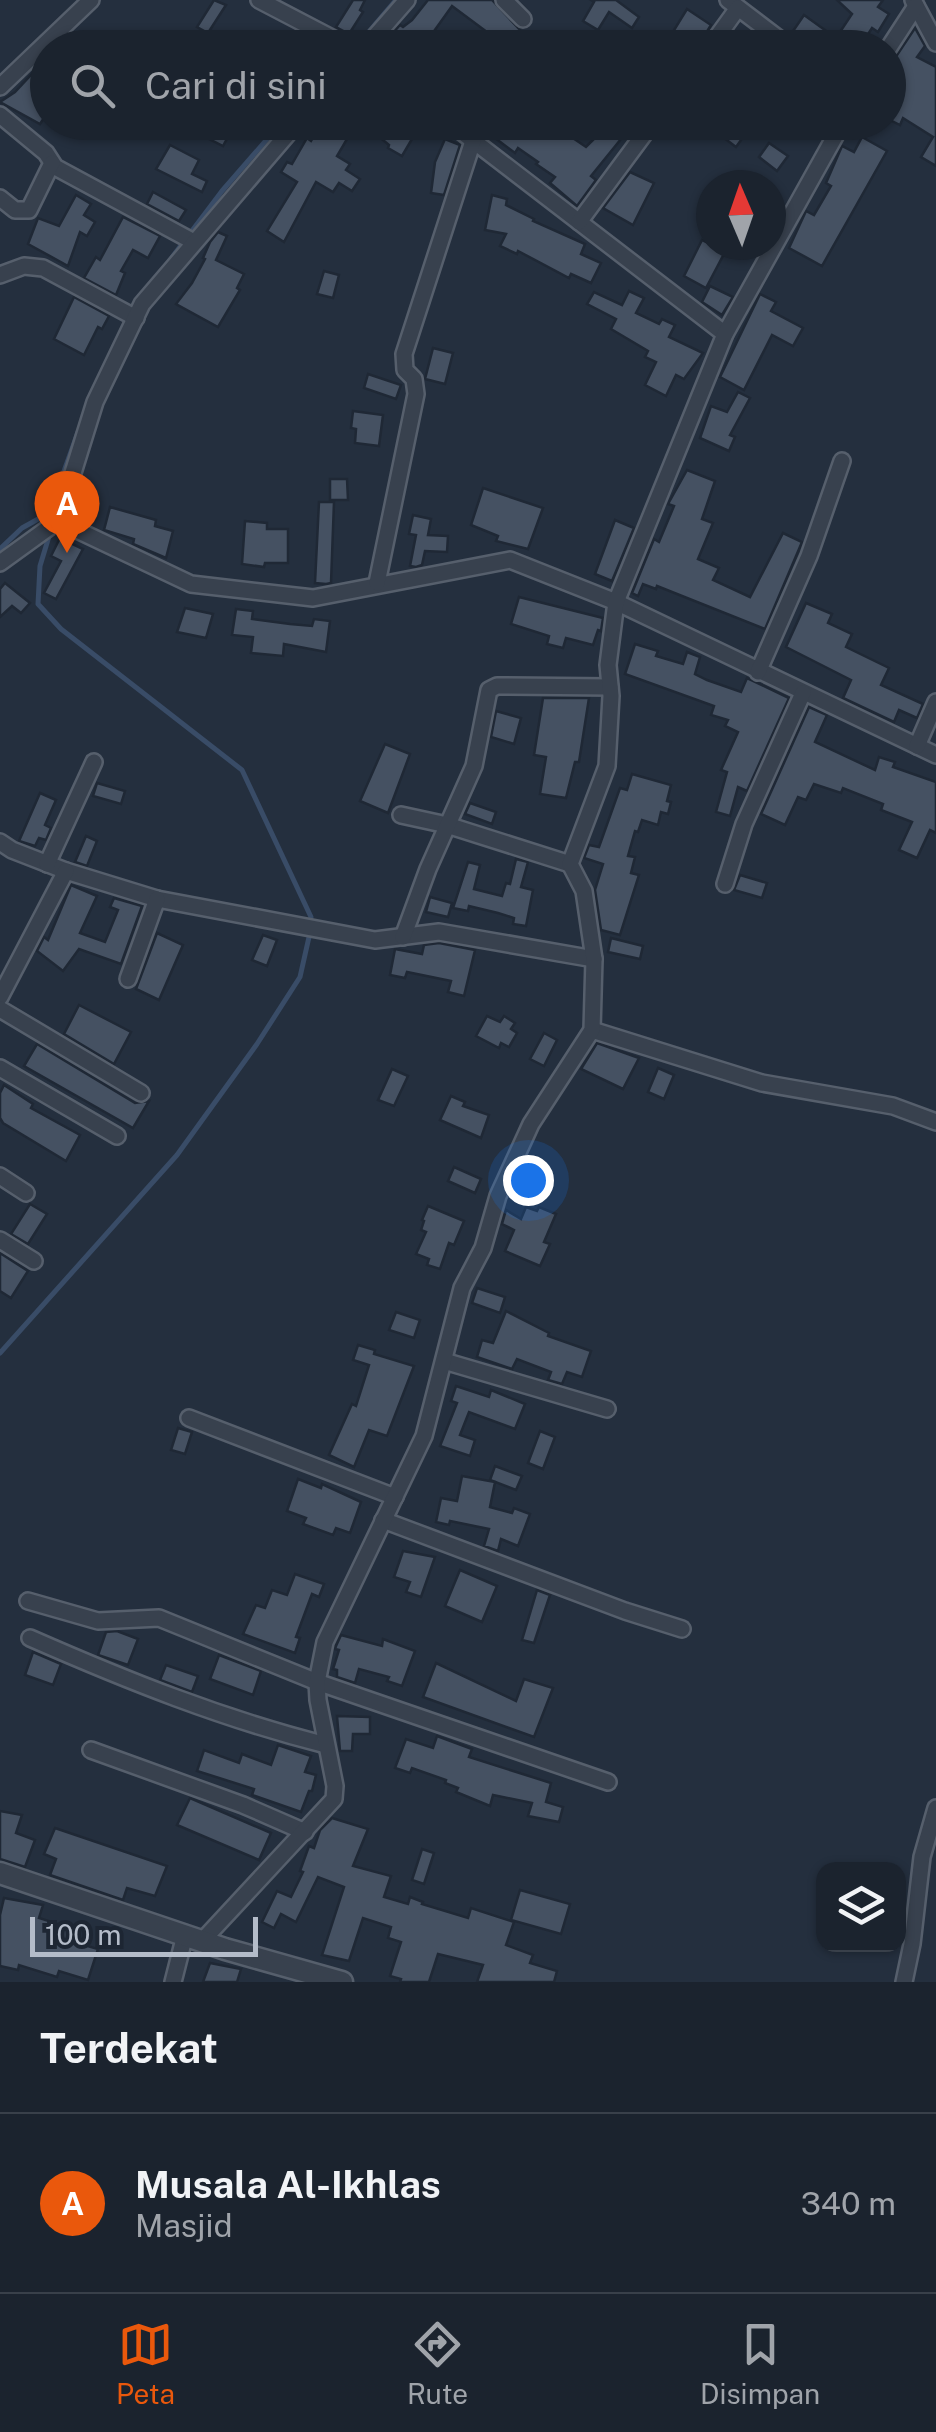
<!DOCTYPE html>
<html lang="id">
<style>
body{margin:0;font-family:"Public Sans",sans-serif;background:#282f3a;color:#f1f3f6}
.controls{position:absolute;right:30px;bottom:30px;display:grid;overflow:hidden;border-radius:20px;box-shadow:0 2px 8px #0004}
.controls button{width:90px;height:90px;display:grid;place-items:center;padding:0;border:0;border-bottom:2px solid #39404a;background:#1b232e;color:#f1f3f6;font:50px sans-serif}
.compass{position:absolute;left:696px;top:170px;width:90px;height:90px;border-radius:50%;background:#1b232e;box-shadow:0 2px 8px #0004;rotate:358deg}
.scale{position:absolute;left:30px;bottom:25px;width:228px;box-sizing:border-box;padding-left:10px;border:5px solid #b4bcc9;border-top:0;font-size:28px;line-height:35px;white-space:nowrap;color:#b4bcc9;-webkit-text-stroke:8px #1d2633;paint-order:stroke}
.you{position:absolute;left:528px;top:1180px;width:35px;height:35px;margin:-25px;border:8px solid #fff;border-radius:50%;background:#1a73e8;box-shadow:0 0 0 15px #1a73e833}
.badge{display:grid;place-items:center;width:65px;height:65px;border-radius:50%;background:#ea580c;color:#fff;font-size:32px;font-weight:700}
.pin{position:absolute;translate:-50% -82px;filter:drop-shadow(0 2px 5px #0008)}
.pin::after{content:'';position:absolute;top:52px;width:35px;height:30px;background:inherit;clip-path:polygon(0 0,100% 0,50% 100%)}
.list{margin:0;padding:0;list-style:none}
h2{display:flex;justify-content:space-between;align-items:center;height:130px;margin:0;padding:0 40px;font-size:42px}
h2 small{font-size:32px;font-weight:400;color:#a0a4aa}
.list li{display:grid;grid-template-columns:65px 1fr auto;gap:30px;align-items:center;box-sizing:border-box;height:180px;padding:0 40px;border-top:2px solid #39404a}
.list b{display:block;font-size:38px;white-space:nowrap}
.list p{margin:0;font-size:32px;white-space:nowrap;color:#a0a4aa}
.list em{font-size:32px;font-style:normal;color:#a0a4aa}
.icon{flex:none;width:55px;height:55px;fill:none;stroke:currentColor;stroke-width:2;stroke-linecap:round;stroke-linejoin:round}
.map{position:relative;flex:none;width:936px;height:1982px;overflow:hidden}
.search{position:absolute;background:#1b232e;box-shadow:0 2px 8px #0004;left:30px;right:30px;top:30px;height:110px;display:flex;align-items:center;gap:25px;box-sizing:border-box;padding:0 35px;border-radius:55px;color:#a0a4aa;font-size:38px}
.sheet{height:310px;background:#1b232e}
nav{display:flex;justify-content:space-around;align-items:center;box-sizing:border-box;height:140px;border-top:2px solid #39404a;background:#1b232e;font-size:28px;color:#a0a4aa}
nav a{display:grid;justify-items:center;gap:5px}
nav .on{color:#ea580c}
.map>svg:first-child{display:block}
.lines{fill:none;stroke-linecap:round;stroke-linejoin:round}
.stream{stroke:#394c67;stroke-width:5}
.building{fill:#455162;stroke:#1f2835;stroke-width:2.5}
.minor-casing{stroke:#565f6c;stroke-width:20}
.tertiary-casing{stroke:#565f6c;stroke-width:25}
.minor{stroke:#38414e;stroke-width:15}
.tertiary{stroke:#38414e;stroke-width:20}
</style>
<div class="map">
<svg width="936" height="1982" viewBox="0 0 936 1982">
<rect width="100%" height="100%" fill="#242f3e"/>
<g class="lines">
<g class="stream">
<polyline points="355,48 396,0"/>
<polyline points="170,260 222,191 282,122"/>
<polyline points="0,549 22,528 49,513 78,432"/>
<polyline points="0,1353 177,1155 257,1044 300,977 309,937 311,917 242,770 61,629 38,604 40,566 50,533"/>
</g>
</g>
<g class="building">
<polygon points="214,0 226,5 208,33 197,27"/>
<polygon points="353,0 365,0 360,10 363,12 349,34 336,27"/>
<polygon points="428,0 492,0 520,30 507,48 477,48 487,32 452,6 422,48 389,48 396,39 391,35 400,25 403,27 412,20"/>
<polygon points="591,0 616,0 639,17 632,28 609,12 598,30 583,21 594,2"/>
<polygon points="837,0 883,0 878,7 889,14 878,32 872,28 859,48 802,48 791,34 804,15 836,38 852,14"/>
<polygon points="687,9 711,25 697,48 663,48"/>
<polygon points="915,28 925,46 917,57 936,67 936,166 921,157 933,137 903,118 900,125 888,119 888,60 897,55"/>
<polygon points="44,61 48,63 48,112 40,124 0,102 15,92"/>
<polygon points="176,122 204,122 229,135 223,146"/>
<polygon points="322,122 357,122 337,156 350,164 346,170 360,179 352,191 339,183 333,192 316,182 284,242 267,231 297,182 281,172 287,162 292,164 307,138 311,141"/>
<polygon points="361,122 422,122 402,156 388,148 389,145"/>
<polygon points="500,122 540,122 557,134 561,130 586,147 606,127 621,139 591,176 596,180 577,206 550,183 555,177 536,164 538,162 518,148 515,153 491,135"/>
<polygon points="703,122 726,122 744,136 736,147"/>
<polygon points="862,137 887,151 822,266 789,248 806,211 814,215 831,186 826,183 842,146 854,152"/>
<polygon points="445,139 460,145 444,195 431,193 435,162"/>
<polygon points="769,143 788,156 777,171 759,157"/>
<polygon points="170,145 199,160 192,174 207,181 202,192 156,169"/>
<polygon points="630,172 654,183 633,225 603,208"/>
<polygon points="153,192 186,210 179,221 147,204"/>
<polygon points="76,195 91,204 84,215 95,222 87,236 80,232 68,266 28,244 38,218 59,226"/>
<polygon points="492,195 507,199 506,205 534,219 533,221 585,244 581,254 601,263 591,283 571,274 569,278 518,251 517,254 500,246 506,234 485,230"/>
<polygon points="123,217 160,236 148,258 133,250 121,271 125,273 116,295 84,278 96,257 100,260"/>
<polygon points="218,232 227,236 216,260 244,274 237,288 240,290 218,327 176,304 192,283 205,259 203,258 210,242"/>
<polygon points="702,240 725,252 706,288 684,276"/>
<polygon points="324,271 339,275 333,298 317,294"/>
<polygon points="710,286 733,297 722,315 702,302"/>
<polygon points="629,291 644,298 636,313 659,324 662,319 675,325 669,337 703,353 684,379 676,375 666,396 645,385 656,362 645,357 648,351 611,329 616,319 587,304 594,292 622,305"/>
<polygon points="760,294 776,302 771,311 803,328 793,346 772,335 744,390 720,377"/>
<polygon points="74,297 109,316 102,329 98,327 84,355 54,339"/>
<polygon points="433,348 453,353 445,384 425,379"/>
<polygon points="368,374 401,385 396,399 364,388"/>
<polygon points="738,392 750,398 730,435 735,437 729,451 700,438 711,406 727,412"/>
<polygon points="353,411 383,415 379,446 355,443 356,429 351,428"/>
<polygon points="687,470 715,481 702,519 713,523 698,559 719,568 713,580 750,597 783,533 802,542 765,629 657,586 656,589 643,584 638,596 632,593 654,539 659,542 674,506 668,504"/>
<polygon points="330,479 347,479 348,500 330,500"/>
<polygon points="483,488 543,508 528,549 496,541 498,536 471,525"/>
<polygon points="319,502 334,502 331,583 326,584 315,583"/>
<polygon points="110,507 156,520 155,526 173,531 166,558 133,544 134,539 104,530"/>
<polygon points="413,515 431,519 428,535 448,536 447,552 425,551 422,565 416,567 410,566 416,535 409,534"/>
<polygon points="615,520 634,528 612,581 595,574"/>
<polygon points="245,521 267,523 267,529 288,529 288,563 265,563 264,567 242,564"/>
<polygon points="60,538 83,549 56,599 44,593 61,561 51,556"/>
<polygon points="5,583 30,603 21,613 12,606 0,617 0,589"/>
<polygon points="519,597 603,618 601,631 598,630 593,645 566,638 563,648 547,644 549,636 511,624"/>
<polygon points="806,603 832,614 828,623 852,634 846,647 889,668 881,685 923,704 917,718 899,710 894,722 843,698 851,680 786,647"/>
<polygon points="185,608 213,614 206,638 177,632"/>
<polygon points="236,609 253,611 252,619 290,624 312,626 314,619 330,621 326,652 284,644 283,656 251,653 253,637 232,635"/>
<polygon points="635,644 658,651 656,656 683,664 687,652 700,657 695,674 707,680 741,692 747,678 789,698 747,791 738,787 730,816 716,812 727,772 721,770 738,732 725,726 728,720 711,715 714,706 625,674"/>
<polygon points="543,698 589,698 579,762 575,762 566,798 540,794 546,757 534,755"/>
<polygon points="809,707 827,715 815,742 875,770 879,757 895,762 893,767 936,782 936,833 930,830 917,858 899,850 912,822 881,810 883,804 843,788 841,793 814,784 806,800 798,797 785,825 761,814"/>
<polygon points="496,711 521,718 514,744 491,737"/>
<polygon points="385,744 410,754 388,813 360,801"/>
<polygon points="632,774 671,785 667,801 671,802 668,814 661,812 658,825 642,820 638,832 635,831 628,856 635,857 631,873 639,875 620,935 601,930 595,890 603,864 584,858 589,845 599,847 620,788 627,790"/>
<polygon points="97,783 125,791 121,804 93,796"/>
<polygon points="40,793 56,800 45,825 51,828 46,840 39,838 35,846 19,841"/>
<polygon points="470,803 496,812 492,824 465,814"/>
<polygon points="86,836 97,841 87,866 75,862"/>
<polygon points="516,859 528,862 521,887 533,890 526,926 513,924 514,918 498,913 469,906 468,911 453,908 468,862 480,865 474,889 502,896 506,883 510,884"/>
<polygon points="740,875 767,883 762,898 734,890"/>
<polygon points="71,885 97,896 80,933 105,942 118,910 110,907 114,898 142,906 121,964 79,949 63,971 37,951 44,937 48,940"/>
<polygon points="430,897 452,903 448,917 426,912"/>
<polygon points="157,933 183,945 159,1000 136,989"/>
<polygon points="263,935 277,940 267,966 252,960"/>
<polygon points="611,938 643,946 640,959 608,952"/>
<polygon points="439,943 475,950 464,996 448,992 451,981 407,972 405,978 390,975 395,949 422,954 424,945"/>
<polygon points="79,1005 131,1032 114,1064 64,1034"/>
<polygon points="487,1016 500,1022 504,1016 515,1023 511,1029 517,1033 509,1047 501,1043 499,1048 476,1036"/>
<polygon points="544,1033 557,1040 544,1066 530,1059"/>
<polygon points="597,1043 639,1058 623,1089 581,1069"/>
<polygon points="37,1044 135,1103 149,1101 133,1128 24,1066"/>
<polygon points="658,1068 674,1075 664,1099 648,1092"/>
<polygon points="392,1069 408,1076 394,1106 378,1100"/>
<polygon points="4,1085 33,1104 31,1108 80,1135 66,1161 3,1123 0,1118 0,1093"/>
<polygon points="451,1096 465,1102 463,1106 489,1115 481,1138 440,1120"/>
<polygon points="454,1167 481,1179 475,1193 448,1181"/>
<polygon points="30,1204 47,1214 28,1244 11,1234"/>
<polygon points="428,1206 464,1221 454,1245 449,1243 440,1269 427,1265 429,1259 416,1254 426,1232 421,1230 424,1221 422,1220"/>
<polygon points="526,1207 537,1211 539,1207 556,1214 544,1242 550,1244 540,1266 505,1251 514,1230 502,1224 506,1210 521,1219"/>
<polygon points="0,1253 28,1271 11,1298 0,1291"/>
<polygon points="477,1288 505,1297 500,1313 472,1303"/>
<polygon points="506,1311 549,1333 548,1336 591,1351 582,1377 567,1372 562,1384 548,1380 551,1372 517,1359 512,1369 477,1357 482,1340 493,1343"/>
<polygon points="396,1312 420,1320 414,1338 389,1330"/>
<polygon points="358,1345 375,1350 374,1354 414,1366 387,1436 369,1430 354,1467 329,1455 352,1404 356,1406 369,1365 353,1360"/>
<polygon points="456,1386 489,1397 491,1390 525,1404 515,1429 469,1412 460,1435 475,1440 470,1456 440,1446 457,1403 451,1401"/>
<polygon points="178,1428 192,1432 185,1454 171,1450"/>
<polygon points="540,1431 555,1437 543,1469 528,1463"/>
<polygon points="495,1466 522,1476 516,1490 490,1480"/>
<polygon points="462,1476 495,1482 490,1507 512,1513 514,1508 530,1514 518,1546 501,1539 498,1551 484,1546 489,1529 450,1521 449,1525 436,1522 441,1498 457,1501"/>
<polygon points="298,1479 321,1488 322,1484 361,1502 350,1533 336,1528 333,1535 303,1524 306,1518 287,1511"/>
<polygon points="403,1551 435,1557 421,1597 406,1592 410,1582 394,1577"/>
<polygon points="460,1570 497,1586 482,1622 445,1606"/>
<polygon points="295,1574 324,1584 319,1597 312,1594 296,1637 300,1638 295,1653 243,1634 256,1605 265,1608 272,1590 287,1595"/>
<polygon points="537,1590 550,1595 534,1643 522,1640"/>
<polygon points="117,1631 138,1639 128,1665 98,1655 106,1632"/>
<polygon points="341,1635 382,1646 383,1639 415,1651 402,1686 387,1681 389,1677 359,1669 355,1683 337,1677 337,1670 333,1669 339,1650 335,1649 336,1646"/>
<polygon points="33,1652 61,1664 53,1685 25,1675"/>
<polygon points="219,1655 261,1671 253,1695 210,1679"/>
<polygon points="436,1663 516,1701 524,1679 553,1688 534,1737 423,1697"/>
<polygon points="166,1665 198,1676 192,1692 160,1680"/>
<polygon points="337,1716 370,1717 370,1734 353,1734 352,1751 340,1751"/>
<polygon points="437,1736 472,1749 469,1757 551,1783 546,1802 563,1807 559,1822 528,1816 532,1803 493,1795 490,1806 456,1792 458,1788 445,1783 446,1780 412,1768 410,1773 395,1768 406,1739 433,1748"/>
<polygon points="278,1745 311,1756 305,1772 316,1775 312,1791 309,1791 301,1812 252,1795 254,1789 197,1771 204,1750 239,1763 242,1754 271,1765"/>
<polygon points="190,1798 271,1833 259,1860 177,1825"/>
<polygon points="0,1811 22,1815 16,1833 35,1840 25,1867 0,1859"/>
<polygon points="332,1818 368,1829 353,1866 391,1876 384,1897 408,1904 410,1897 423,1902 422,1904 468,1918 471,1908 514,1922 506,1945 533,1955 530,1963 557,1971 554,1982 477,1982 483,1965 438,1954 429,1982 400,1982 401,1979 390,1976 401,1942 388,1938 391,1927 363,1918 349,1961 322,1955 344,1887 318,1877 296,1922 281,1914 274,1928 262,1922 277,1891 291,1897 303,1872 300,1871 309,1846 314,1848 320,1830"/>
<polygon points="55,1828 167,1866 155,1896 127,1888 123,1900 50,1875 56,1859 44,1854"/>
<polygon points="422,1849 434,1853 424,1884 412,1880"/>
<polygon points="520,1890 570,1904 561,1934 511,1920"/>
<polygon points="4,1898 43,1905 39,1918 74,1929 70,1941 98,1949 88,1980 59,1971 57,1977 19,1965 18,1970 0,1966 0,1915"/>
<polygon points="210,1963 241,1969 237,1982 203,1982"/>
</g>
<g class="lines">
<g class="minor-casing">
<g id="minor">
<polyline points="259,0 351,48"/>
<polyline points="504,0 523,19"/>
<polyline points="728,0 791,48"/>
<polyline points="913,0 936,43"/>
<polyline points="365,48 407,0"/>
<polyline points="709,48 738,8"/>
<polyline points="888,49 916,6"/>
<polyline points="0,87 91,0"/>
<polyline points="0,115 46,153 55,167 194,242"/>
<polyline points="449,122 725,334"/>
<polyline points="0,198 15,210 29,210 52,163"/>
<polyline points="579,222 653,122"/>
<polyline points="0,275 24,266 43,268 136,318"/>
<polyline points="58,521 191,584 313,598 510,560 616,602 936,755"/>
<polyline points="0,563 58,521 95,402 142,304 298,122"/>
<polyline points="377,583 416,394 414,379 405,370 404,354 473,141"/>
<polyline points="758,672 809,556 842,461"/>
<polyline points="917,746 936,702"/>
<polyline points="401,815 447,825 570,864"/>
<polyline points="0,842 12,850 66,871 157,899 375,940 439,932 594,959"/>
<polyline points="47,864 94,762"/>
<polyline points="725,884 744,824 803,693"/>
<polyline points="403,937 428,869 474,766 489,690 497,686 610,687"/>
<polyline points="128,979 157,899"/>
<polyline points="0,997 66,871"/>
<polyline points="0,1009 141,1093"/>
<polyline points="592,1030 762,1083 893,1106 936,1122"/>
<polyline points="0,1068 117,1136"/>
<polyline points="0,1176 26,1193"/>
<polyline points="0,1240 34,1261"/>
<polyline points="444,1361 607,1409"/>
<polyline points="189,1418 395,1497"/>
<polyline points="383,1520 625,1611 682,1629"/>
<polyline points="28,1601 98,1621 159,1618 317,1682 608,1782"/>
<path d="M30,1638C128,1681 223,1719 326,1745"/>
<polyline points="91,1750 243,1805 305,1832"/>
<polyline points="203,1940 334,1799 335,1786 318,1700 317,1682 325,1642 424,1436 462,1288 483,1248 498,1196 531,1124 592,1030 594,959 584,891 570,864 607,766 611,696 608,665 616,602 725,334 843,122"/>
<polyline points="173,1982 185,1935"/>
<polyline points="904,1982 912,1944 922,1857 936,1808"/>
</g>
</g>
<g class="tertiary-casing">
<polyline id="tertiary" points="0,1873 225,1949 342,1982"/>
</g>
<use href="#minor" class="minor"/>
<use href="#tertiary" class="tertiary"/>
</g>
</svg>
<div class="controls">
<button><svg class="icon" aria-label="layers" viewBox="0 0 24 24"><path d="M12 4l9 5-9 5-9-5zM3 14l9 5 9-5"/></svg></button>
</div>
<svg class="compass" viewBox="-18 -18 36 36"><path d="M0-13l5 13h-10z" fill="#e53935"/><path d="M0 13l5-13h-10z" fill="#a0a4aa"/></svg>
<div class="scale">100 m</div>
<div class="you"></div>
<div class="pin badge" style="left:67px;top:553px">A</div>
<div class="search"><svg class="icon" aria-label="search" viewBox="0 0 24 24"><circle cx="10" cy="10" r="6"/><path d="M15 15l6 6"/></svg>Cari di sini</div>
</div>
<section class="sheet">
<h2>Terdekat<small></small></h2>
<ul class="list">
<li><span class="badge">A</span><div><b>Musala Al-Ikhlas</b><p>Masjid</p></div><em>340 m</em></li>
</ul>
</section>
<nav>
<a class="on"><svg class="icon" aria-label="map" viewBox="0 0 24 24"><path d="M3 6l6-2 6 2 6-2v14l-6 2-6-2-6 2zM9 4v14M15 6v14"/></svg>Peta</a>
<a><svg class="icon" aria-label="directions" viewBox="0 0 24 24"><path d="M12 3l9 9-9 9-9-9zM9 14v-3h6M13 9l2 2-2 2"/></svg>Rute</a>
<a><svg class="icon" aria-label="saved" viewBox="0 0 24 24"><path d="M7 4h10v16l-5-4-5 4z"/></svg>Disimpan</a>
</nav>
